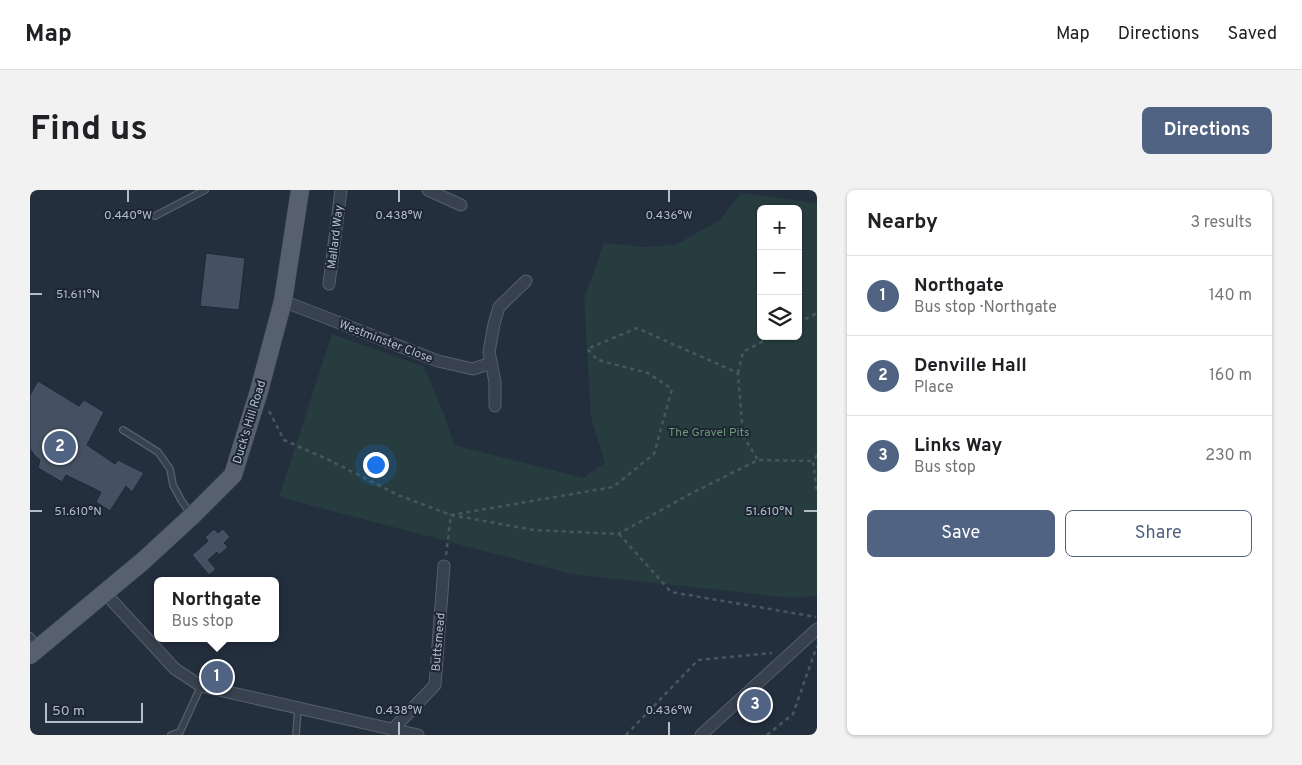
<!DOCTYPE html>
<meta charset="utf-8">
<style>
body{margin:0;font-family:Overpass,sans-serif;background:#f2f2f2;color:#202124}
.controls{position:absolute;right:15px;top:15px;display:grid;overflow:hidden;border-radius:8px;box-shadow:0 1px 4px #0004}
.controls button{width:45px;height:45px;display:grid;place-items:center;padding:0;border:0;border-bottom:1px solid #e0e0e0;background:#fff;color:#202124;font:25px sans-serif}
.scale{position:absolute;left:15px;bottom:12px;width:98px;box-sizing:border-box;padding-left:5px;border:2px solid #b4bcc9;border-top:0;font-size:14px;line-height:18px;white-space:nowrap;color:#b4bcc9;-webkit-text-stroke:4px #1d2633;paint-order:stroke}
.you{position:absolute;left:345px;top:274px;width:18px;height:18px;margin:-12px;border:4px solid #fff;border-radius:50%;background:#1a73e8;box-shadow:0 0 0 8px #1a73e833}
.badge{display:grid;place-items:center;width:32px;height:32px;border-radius:50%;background:#506383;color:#fff;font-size:16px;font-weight:700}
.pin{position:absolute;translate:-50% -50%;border:2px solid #fff;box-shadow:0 1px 5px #0006}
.popup{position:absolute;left:124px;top:387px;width:125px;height:65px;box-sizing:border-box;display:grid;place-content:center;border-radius:8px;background:#fff;filter:drop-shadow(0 1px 4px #0005);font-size:16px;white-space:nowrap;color:#757577}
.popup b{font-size:19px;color:#202124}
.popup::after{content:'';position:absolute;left:50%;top:100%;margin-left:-10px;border:10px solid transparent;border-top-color:#fff}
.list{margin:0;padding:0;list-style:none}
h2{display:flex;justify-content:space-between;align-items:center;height:65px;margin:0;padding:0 20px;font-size:21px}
h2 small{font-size:16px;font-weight:400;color:#757577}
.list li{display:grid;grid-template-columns:32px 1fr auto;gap:15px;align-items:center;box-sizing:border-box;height:80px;padding:0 20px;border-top:1px solid #e0e0e0}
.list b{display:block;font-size:19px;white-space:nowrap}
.list p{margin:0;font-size:16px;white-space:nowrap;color:#757577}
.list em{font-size:16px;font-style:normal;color:#757577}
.actions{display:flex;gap:10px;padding:15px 20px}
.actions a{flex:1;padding:11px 0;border:1px solid #506383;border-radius:8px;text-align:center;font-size:18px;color:#506383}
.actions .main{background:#506383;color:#fff}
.icon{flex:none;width:28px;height:28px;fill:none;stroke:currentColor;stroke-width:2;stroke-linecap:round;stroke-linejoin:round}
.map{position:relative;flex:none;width:787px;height:545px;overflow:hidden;border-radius:8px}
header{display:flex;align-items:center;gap:30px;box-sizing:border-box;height:70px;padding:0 25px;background:#fff;border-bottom:1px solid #e0e0e0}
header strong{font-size:24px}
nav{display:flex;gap:28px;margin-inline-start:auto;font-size:18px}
.intro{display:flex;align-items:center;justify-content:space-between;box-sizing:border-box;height:120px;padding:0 30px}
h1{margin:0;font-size:35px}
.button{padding:12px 22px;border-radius:8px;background:#506383;color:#fff;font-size:18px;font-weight:700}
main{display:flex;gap:30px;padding:0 30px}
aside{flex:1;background:#fff;border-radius:8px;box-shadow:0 1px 4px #0004}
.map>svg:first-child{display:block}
.green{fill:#263c3f;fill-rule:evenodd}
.building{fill:#455162;stroke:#1f2835}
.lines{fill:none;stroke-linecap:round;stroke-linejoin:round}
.service-casing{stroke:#565f6c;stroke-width:8}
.minor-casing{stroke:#565f6c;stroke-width:13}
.primary-casing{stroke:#414a57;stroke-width:19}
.path{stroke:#44595c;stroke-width:2.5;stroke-dasharray:4 4;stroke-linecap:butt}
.service{stroke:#38414e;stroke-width:5.5}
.minor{stroke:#38414e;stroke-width:11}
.primary{stroke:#56606e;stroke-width:18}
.ticks{fill:none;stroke:#b4bcc9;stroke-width:2}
.labels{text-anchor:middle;stroke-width:4;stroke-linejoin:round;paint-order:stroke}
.street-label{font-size:12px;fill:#b4bcc9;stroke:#1d2633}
.park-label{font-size:12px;fill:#6b9a76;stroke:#1d2633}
.ticks-label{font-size:12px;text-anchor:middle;fill:#b4bcc9;stroke:#1d2633;stroke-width:4;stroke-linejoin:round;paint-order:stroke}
</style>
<header>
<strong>Map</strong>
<nav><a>Map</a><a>Directions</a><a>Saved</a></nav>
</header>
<div class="intro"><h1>Find us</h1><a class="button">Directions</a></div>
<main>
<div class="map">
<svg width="787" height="545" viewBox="0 0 787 545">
<rect width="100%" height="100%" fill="#242f3e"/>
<path class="green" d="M711,3L787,13V406L762,408L542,384L249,307L302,144L394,177L415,227L424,255L553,288L575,273L561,227L554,109L574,53L614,57L645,55L689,31ZM731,19H768V146H731Z"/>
<g class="building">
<polygon points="176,63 215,68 209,120 170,116"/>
<polygon points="8,191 49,216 54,210 74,222 57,255 85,274 88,270 114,283 102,302 96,296 80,321 66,312 71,302 36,285 32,292 8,278 10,270 5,266 0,259 0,205"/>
<polygon points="184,339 188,343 193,339 200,347 194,353 198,357 189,365 187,362 178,370 186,379 179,385 162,365 178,351 175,347"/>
</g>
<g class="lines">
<g class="service-casing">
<g id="service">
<polyline points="125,26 175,0"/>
<polyline points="93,240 128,262 140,279 143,295 151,310 161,324"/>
<polyline points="0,446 9,455"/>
<polyline points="141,545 150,542 171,496"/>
<polyline points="266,545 268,518"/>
</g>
</g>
<g class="minor-casing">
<g id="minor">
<polyline points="398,0 431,15"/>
<polyline points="299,94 311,0"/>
<polyline points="253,111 408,171 443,179 461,173"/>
<polyline points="465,216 465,192 459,162 464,134 469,117 496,91"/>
<polyline points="75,403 145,479 171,496 388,545"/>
<polyline points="362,540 405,495 414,376"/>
<polyline points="671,545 787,439"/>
</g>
</g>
<g class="primary-casing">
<polyline id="primary" points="0,465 113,371 163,325 203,285 229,201 253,111 270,0"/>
</g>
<g class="path">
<polyline points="768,133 787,123"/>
<polyline points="708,183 713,162 743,146"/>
<polyline points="239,221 254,250 299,270 368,305 421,325 504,340 588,344 662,303 728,270 783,271"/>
<polyline points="787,265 783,271 787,303"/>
<polyline points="589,344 641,402 786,427"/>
<polyline points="416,365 421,325 583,297 624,264 642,199 618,183 568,170 557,159 607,138 708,183 713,246 728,270"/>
<polyline points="596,545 668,470 742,463"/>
<polyline points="737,545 763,524 787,456"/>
</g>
<use href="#service" class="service"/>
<use href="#minor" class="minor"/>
<use href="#primary" class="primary"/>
</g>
<path class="ticks" d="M98,0V12M369,0V12M639,0V12M0,104H12M0,321H12M774,321H787M369,532V545M639,532V545"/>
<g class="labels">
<g class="street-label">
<text transform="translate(305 47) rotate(-83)" y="4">Mallard Way</text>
<text transform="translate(356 151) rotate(21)" y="4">Westminster Close</text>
<text transform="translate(219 232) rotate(-73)" y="4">Duck's Hill Road</text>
<text transform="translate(408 452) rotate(-85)" y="4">Buttsmead</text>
</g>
<g class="park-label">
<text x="679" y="246">The Gravel Pits</text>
</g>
</g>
<g class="ticks-label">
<text x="98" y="29">0.440°W</text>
<text x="369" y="29">0.438°W</text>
<text x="639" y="29">0.436°W</text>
<text x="48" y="108">51.611°N</text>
<text x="48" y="325">51.610°N</text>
<text x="739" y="325">51.610°N</text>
<text x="369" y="524">0.438°W</text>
<text x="639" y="524">0.436°W</text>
</g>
</svg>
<div class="controls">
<button>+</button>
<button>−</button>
<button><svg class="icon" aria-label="layers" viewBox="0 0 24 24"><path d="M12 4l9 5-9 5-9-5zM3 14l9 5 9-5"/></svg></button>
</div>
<div class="scale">50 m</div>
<div class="you"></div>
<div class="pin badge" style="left:187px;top:487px">1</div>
<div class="popup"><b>Northgate</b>Bus stop</div>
<div class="pin badge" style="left:30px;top:257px">2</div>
<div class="pin badge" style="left:725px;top:515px">3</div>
</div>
<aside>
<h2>Nearby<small>3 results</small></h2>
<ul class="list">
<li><span class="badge">1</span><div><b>Northgate</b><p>Bus stop · Northgate</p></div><em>140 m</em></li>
<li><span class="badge">2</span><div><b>Denville Hall</b><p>Place</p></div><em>160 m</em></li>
<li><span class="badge">3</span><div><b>Links Way</b><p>Bus stop</p></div><em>230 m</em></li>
</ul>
<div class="actions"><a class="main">Save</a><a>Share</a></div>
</aside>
</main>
